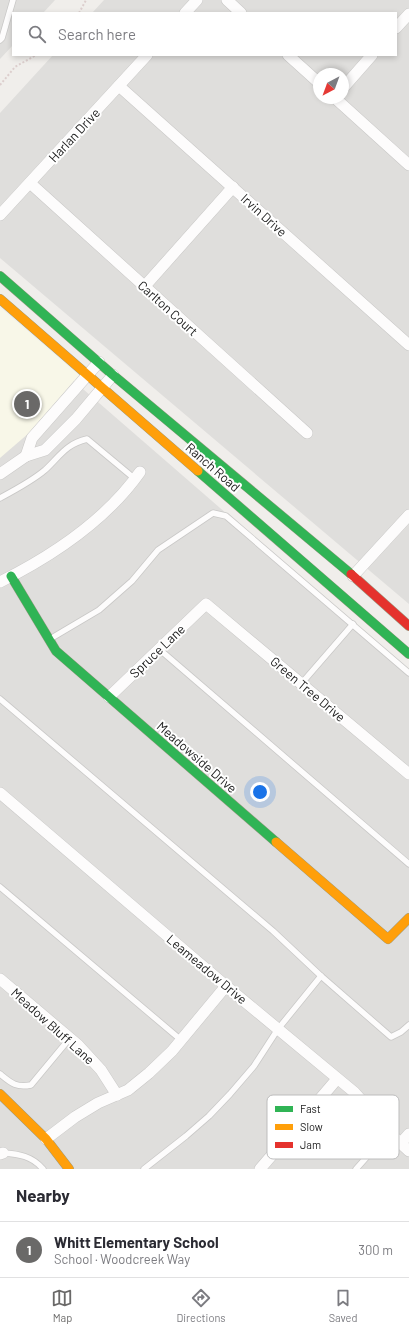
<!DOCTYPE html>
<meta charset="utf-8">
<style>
body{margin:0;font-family:Barlow,sans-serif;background:#f2f2f3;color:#2b2b33}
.compass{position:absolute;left:313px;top:68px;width:36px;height:36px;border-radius:50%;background:#fff;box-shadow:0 2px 6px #0003;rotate:221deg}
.you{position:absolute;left:260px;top:792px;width:14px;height:14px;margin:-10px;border:3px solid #fff;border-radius:50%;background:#1a73e8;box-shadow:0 0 0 6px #1a73e833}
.badge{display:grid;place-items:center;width:26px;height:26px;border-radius:50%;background:#6a6968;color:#fff;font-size:13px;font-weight:700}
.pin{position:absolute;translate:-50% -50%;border:2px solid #fff;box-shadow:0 1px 4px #0006}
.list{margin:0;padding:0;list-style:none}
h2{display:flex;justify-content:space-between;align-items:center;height:52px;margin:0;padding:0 16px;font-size:17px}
h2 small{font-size:13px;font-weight:400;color:#7c7c81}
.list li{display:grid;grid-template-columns:26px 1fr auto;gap:12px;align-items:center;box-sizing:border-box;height:56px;padding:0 16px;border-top:1px solid #e1e1e2}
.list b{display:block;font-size:15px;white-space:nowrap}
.list p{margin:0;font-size:13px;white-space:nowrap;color:#7c7c81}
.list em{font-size:13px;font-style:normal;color:#7c7c81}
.icon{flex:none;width:22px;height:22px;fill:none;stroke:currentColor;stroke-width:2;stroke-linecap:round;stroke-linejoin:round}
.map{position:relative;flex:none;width:409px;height:1169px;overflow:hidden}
.search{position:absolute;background:#fff;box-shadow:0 2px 6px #0003;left:12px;right:12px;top:12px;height:44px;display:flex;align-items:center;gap:10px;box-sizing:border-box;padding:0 14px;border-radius:0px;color:#7c7c81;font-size:15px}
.sheet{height:108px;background:#fff}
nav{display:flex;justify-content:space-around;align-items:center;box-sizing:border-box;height:56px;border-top:1px solid #e1e1e2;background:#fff;font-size:11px;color:#7c7c81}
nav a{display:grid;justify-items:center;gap:2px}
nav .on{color:#6a6968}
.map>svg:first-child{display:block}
.residential{fill:#dfdedc;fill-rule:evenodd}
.education{fill:#f8f7e8}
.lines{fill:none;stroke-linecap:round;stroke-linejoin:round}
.lane-casing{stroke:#c9c8c7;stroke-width:7}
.street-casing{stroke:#c9c8c7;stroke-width:12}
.fast-casing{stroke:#999a82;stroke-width:10}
.slow-casing{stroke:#999a82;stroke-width:10}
.jam-casing{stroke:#999a82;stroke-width:10}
.path{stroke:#dccecd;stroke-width:2;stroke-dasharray:2 2;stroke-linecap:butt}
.lane{stroke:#fdfcfc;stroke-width:5.5}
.street{stroke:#fdfcfc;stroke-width:11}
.fast{stroke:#30b455;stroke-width:9}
.slow{stroke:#ff9f0a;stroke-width:9}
.jam{stroke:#e5322d;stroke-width:9}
.labels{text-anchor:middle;stroke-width:4;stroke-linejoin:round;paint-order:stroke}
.street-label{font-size:13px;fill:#222;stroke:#fff}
.key{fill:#fff;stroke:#bdbdbd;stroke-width:1}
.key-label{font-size:11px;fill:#222}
</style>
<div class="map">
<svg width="409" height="1169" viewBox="0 0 409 1169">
<rect width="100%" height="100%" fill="#f0eeeb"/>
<g class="residential">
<polygon points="0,0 55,0 43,13 13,13 13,45 0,59"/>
<path d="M104,0H409V604L0,258V113L53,55H396V13H92ZM319,74H343V98H319Z"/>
<polygon points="0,317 409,672 409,1169 0,1169"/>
</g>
<polygon class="education" points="0,307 79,375 29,433 0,458"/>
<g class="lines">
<g class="lane-casing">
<g id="lane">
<polyline points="0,40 2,38 13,0"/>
<path d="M0,498C15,490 32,481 45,470C60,456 66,444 87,439L135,479"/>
<polyline points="50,639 99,610 132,581 158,550 213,513 226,516 409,673"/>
<polyline points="159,649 409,864"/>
<polyline points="301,684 353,624"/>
<polyline points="0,699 273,931 321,976 391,1037 401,1032 409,1025"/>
<polyline points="0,887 181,1040"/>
<path d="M0,1074C11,1083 16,1088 31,1085L70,1038"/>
<path d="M3,1153C19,1154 32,1156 43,1169"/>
<polyline points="144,1169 186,1136 209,1116 230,1094 254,1066 278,1029 321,976"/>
<polyline points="356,1169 390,1131"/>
</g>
</g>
<g class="street-casing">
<g id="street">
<polyline points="227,0 241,13"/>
<polyline points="185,13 197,0"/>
<polyline points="396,28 409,14"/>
<polyline points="288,55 319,83"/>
<polyline points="119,86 409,345"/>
<polyline points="343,88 372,55"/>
<polyline points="335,98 409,165"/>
<polyline points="30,183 307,433"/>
<polyline points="0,215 147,55"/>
<polyline points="144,287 233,187"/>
<polyline points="26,456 32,438 99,362"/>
<polyline points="0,474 26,456 45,450 76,419 113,375"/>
<polyline points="353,576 409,515"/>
<path d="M0,582C52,556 106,520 140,472"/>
<polyline points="109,697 206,604 409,774"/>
<polyline points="0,793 226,986 354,1092 394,1137 409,1151"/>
<polyline points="0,979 78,1045 101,1070 117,1095"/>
<polyline points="46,1139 75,1117 98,1103 128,1090 149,1073 172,1051 226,986"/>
<polyline points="401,1143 409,1134"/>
<polyline points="0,1154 3,1153"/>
<polyline points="260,1169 337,1079"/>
</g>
</g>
<g class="fast-casing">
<g id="fast">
<polyline points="0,276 113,375 351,574"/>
<polyline points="198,471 409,654"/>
<polyline points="11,576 56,651 276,842"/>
</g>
</g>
<g class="slow-casing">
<g id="slow">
<polyline points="0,299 198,471"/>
<polyline points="276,842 388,939 409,918"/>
<polyline points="0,1094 46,1139 69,1169"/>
</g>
</g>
<g class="jam-casing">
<polyline id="jam" points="351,574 409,626"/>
</g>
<g class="path">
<polyline points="79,13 86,0"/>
<polyline points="0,85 15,67 36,55"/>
</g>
<use href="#lane" class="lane"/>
<use href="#street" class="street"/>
<use href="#fast" class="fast"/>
<use href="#slow" class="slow"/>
<use href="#jam" class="jam"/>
</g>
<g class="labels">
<g class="street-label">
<text transform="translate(74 135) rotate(-47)" y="5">Harlan Drive</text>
<text transform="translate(264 215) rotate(42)" y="5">Irvin Drive</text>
<text transform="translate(168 308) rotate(42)" y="5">Carlton Court</text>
<text transform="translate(213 467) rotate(41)" y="5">Ranch Road</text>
<text transform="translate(157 651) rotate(-44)" y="5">Spruce Lane</text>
<text transform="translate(308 689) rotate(40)" y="5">Green Tree Drive</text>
<text transform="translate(197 757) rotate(41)" y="5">Meadowside Drive</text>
<text transform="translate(207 969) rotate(40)" y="5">Leameadow Drive</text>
<text transform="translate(53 1026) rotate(42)" y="5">Meadow Bluff Lane</text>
</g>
</g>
<rect x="267" y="1095" width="132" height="64" rx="6" class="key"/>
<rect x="275" y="1106" width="18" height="6" fill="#30b455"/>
<rect x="275" y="1124" width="18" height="6" fill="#ff9f0a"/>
<rect x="275" y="1142" width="18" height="6" fill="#e5322d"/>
<g class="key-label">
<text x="300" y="1113">Fast</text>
<text x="300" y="1131">Slow</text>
<text x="300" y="1149">Jam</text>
</g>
</svg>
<svg class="compass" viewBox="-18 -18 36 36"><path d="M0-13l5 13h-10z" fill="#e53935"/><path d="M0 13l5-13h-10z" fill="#7c7c81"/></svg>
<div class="you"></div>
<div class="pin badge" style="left:27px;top:404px">1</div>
<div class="search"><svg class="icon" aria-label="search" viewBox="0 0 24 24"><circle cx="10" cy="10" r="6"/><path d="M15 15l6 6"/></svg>Search here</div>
</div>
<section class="sheet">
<h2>Nearby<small></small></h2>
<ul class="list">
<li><span class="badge">1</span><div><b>Whitt Elementary School</b><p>School · Woodcreek Way</p></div><em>300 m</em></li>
</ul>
</section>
<nav>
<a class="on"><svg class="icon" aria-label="map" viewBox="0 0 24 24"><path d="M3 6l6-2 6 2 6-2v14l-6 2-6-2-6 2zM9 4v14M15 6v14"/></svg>Map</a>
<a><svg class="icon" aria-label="directions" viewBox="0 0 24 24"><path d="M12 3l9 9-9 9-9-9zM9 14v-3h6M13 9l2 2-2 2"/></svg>Directions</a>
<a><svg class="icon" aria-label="saved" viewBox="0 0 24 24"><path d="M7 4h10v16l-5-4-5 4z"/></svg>Saved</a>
</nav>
